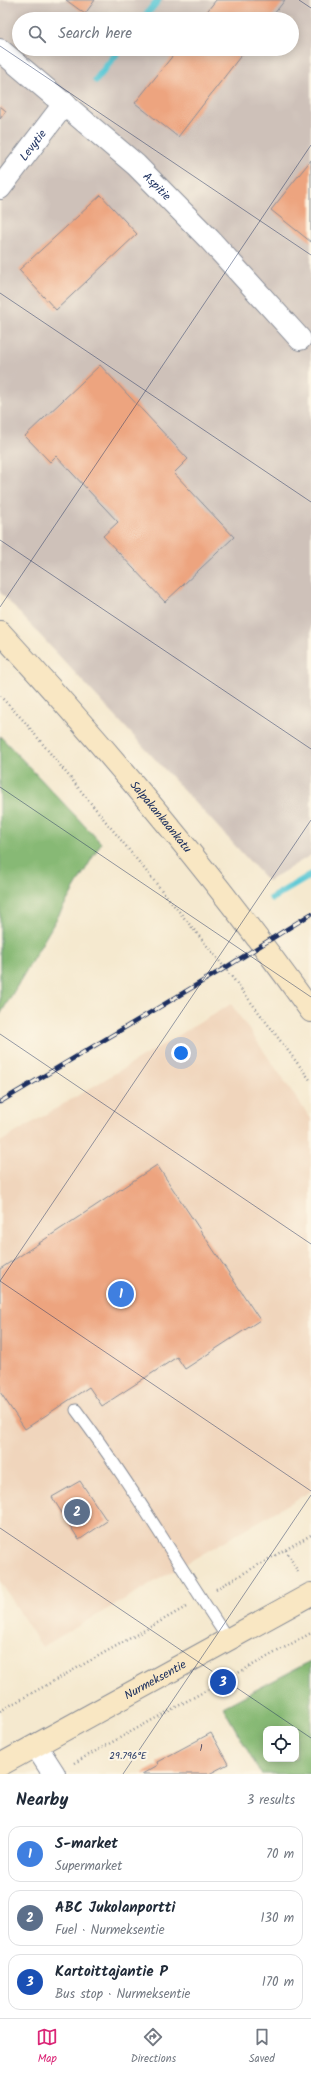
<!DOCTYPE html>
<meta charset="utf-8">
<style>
body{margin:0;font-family:Kalam,sans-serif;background:#f2f2f3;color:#1f2937}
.controls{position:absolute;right:12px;bottom:12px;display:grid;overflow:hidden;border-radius:8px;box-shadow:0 2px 10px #0003}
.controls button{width:36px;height:36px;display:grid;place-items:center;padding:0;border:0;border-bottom:1px solid #e0e1e3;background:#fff;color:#1f2937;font:20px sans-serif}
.you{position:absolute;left:181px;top:1053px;width:14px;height:14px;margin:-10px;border:3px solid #fff;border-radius:50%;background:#1a73e8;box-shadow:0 0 0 6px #1a73e833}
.badge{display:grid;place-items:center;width:26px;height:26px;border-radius:50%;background:#db2777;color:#fff;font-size:13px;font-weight:700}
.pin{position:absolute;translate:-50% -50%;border:2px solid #fff;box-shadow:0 1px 4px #0006}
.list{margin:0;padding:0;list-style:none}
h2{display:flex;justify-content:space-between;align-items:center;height:52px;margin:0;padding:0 16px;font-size:17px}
h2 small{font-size:13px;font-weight:400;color:#747a83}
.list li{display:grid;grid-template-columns:26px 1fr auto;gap:12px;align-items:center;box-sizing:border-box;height:56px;margin:0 8px 8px;padding:0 8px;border:1px solid #e0e1e3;border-radius:12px}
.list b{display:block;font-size:15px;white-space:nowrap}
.list p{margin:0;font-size:13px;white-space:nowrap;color:#747a83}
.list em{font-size:13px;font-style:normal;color:#747a83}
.icon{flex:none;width:22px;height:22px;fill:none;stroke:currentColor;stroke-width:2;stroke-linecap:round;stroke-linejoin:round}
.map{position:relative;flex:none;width:311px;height:1774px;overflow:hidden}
.search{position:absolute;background:#fff;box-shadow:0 2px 10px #0003;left:12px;right:12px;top:12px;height:44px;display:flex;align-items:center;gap:10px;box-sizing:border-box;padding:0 14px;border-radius:22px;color:#747a83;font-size:15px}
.sheet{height:244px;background:#fff}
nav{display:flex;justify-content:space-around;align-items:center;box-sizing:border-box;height:56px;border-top:1px solid #e0e1e3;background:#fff;font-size:11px;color:#747a83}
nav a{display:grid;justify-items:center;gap:2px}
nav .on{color:#db2777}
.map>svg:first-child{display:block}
.built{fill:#f0d5bc}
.industrial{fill:#cec1b9;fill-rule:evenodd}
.forest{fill:#87b974;stroke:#517469;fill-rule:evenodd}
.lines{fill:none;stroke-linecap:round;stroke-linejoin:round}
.stream{stroke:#5ec9d6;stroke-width:7}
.building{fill:#eda47f}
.lane-casing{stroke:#888c96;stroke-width:13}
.street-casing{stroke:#888c96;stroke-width:24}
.secondary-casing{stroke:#888c96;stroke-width:24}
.path{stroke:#888c96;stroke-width:2.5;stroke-dasharray:1 3;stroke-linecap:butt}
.lane{stroke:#fff;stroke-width:11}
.street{stroke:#fff;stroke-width:22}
.secondary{stroke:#f9e7c3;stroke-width:22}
.rail-casing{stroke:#1b2f5e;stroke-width:4.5}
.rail{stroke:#fcf5e5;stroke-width:3;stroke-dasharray:9;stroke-linecap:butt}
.ticks{fill:none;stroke:#1b2f5e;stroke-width:1;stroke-opacity:0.45}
.labels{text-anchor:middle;stroke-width:4;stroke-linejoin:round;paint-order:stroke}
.number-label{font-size:10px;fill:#504c66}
.street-label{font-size:12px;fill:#1b2f5e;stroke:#fcf5e5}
.ticks-label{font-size:10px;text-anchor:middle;fill:#1b2f5e;stroke:#fcf5e5;stroke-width:4;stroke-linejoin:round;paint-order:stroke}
</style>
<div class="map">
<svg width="311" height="1774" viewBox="0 0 311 1774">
<rect width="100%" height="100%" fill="#fcf5e5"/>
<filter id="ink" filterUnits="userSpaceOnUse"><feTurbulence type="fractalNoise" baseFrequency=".025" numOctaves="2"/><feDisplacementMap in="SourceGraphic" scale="8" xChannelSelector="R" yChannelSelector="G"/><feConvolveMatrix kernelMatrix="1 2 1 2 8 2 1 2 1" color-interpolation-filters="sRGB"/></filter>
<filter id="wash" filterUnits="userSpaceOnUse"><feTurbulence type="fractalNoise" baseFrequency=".012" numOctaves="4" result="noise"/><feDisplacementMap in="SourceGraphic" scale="16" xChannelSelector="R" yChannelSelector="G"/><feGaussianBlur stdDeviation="0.9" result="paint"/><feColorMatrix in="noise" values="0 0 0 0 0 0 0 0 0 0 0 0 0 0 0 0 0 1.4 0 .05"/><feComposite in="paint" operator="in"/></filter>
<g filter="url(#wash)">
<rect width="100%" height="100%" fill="#f5e9cf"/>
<polygon class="built" points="231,1004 311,1119 311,1491 42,1647 0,1581 0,1142"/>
<path class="industrial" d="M0,0H311V855L268,881L0,592ZM19,19H292V49H19Z"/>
<g class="forest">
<polygon points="0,736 101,843 0,1015"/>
<path d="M311,1661V1774H261L223,1707ZM266,1729H296V1759H266Z"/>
</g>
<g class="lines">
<g class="stream">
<polyline points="143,19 158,0"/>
<polyline points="96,80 120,49"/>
<polyline points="272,898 311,875"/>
</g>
</g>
<g id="blocks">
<g class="building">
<polygon points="66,0 95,0 85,14"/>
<polygon points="216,0 285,0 270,19 201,19"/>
<polygon points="178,49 246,49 178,137 135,103"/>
<polygon points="0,106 6,111 0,119"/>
<polygon points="311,160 311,242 271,210"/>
<polygon points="101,195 137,234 56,310 19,270"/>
<polygon points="100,365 188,459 174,473 234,537 165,602 103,536 118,522 56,456 50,462 25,436"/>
<polygon points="157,1165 260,1320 185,1369 177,1357 102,1406 89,1387 25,1429 0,1392 0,1269"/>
<polygon points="80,1481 107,1521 79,1540 52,1497"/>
<polygon points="211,1733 228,1764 209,1774 142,1774 158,1765 157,1762"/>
</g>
</g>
</g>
<g filter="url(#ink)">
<use href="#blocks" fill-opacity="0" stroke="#888c96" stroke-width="1"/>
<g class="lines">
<g class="lane-casing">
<path id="lane" d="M76,1410C131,1483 177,1563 228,1639"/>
</g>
<g class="street-casing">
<g id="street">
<path id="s1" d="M0,50L136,165L210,240L300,339"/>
<path id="s2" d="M0,188L65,103"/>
<polyline points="36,1746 54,1774"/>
</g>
</g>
<g class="secondary-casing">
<g id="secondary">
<path id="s3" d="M0,632C110,752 216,878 311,1011"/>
<path id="s4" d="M0,1765L311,1594"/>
</g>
</g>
<g class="path">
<polyline points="0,696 24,721 225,968 311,1081"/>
<polyline points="286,1550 299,1574"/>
<polyline points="216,1589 311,1535"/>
<polyline points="0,1711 186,1607"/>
<polyline points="74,1763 311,1633"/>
</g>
<use href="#lane" class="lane"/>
<use href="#street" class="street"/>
<use href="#secondary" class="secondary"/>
<g class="rail-casing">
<polyline id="rail" points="0,1102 225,968 311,914"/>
</g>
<use href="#rail" class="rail"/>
</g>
</g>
<path class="ticks" d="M299,0L311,8M0,46L311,255M0,293L311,502M0,540L311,749M0,607L311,145M0,787L311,997M0,1034L311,1244M0,1281L311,820M0,1281L311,1491M0,1528L311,1738M123,1774L311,1495"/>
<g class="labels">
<g class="number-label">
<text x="201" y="1751">1</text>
</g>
<g class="street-label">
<text dy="4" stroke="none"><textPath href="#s2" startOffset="54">Levytie</textPath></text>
<text dy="4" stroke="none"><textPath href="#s1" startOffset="208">Aspitie</textPath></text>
<text dy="4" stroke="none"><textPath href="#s3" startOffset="245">Salpakankaankatu</textPath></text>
<text dy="4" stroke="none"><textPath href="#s4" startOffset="177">Nurmeksentie</textPath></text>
</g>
</g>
<g class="ticks-label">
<text x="128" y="1759">29.796°E</text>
</g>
</svg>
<div class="controls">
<button><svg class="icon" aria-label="locate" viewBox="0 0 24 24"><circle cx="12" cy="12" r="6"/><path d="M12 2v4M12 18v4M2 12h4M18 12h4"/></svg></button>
</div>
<div class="you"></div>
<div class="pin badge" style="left:121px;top:1294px;background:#3f7fe0">1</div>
<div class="pin badge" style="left:77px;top:1512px;background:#5c6f8a">2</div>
<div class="pin badge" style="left:223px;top:1682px;background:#1a4fb4">3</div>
<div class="search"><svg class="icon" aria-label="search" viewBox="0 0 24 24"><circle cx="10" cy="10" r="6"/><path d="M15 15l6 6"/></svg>Search here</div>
</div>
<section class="sheet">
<h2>Nearby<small>3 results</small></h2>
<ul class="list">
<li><span class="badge" style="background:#3f7fe0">1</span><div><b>S-market</b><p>Supermarket</p></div><em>70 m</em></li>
<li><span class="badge" style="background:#5c6f8a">2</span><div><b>ABC Jukolanportti</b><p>Fuel · Nurmeksentie</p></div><em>130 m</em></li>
<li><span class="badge" style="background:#1a4fb4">3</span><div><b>Kartoittajantie P</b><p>Bus stop · Nurmeksentie</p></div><em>170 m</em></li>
</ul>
</section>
<nav>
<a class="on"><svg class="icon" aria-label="map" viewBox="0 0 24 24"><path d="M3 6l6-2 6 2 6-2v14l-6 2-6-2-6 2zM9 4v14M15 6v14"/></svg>Map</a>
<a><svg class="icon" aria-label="directions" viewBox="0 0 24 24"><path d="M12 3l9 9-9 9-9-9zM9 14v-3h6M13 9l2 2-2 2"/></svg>Directions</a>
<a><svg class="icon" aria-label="saved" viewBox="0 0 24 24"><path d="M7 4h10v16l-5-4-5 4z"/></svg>Saved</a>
</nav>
